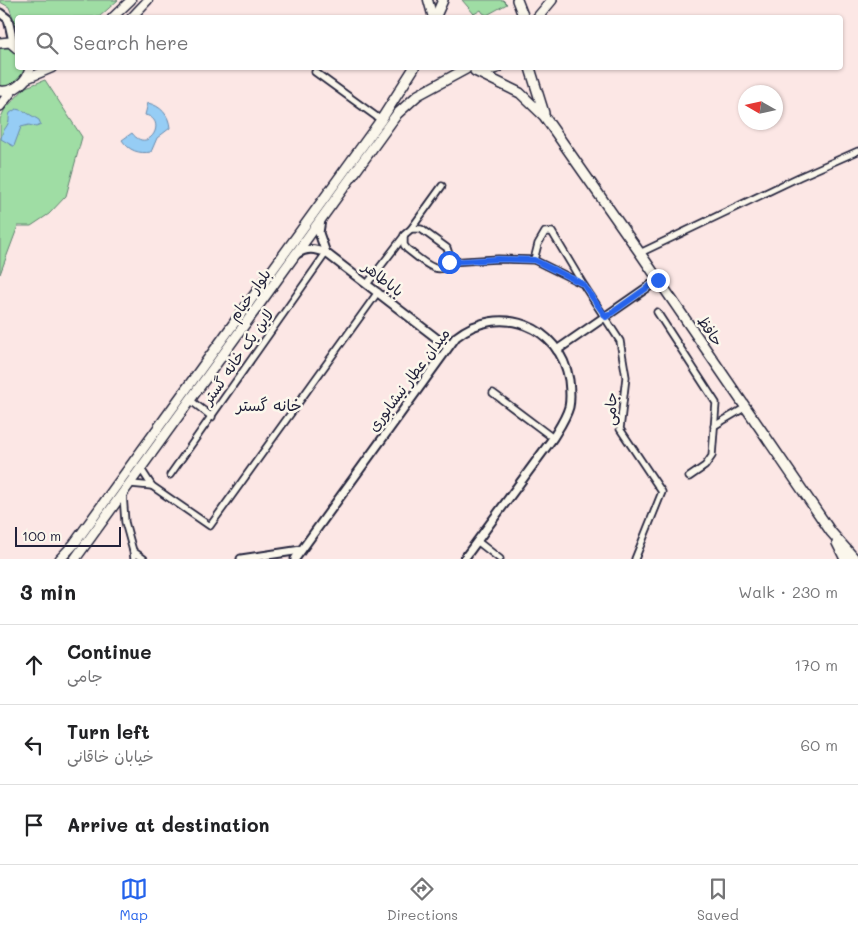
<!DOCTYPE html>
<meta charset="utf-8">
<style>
body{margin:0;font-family:Mali,"Playpen Sans Arabic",sans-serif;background:#f2f2f2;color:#202124}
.compass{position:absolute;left:738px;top:85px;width:45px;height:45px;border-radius:50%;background:#fff;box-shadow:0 1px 4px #0004;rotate:279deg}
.scale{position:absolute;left:15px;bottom:12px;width:106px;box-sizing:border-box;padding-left:5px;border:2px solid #22223b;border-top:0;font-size:14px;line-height:18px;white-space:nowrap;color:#22223b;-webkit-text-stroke:4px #fbf7ec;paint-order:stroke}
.stop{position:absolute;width:15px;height:15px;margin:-11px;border:4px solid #2563eb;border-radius:50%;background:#fff}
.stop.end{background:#2563eb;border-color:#fff;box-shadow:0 1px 5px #0008}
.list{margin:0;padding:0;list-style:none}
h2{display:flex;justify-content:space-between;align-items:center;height:65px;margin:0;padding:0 20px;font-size:21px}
h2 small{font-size:16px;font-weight:400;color:#757577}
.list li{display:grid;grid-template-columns:32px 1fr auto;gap:15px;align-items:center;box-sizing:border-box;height:80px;padding:0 20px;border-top:1px solid #e0e0e0}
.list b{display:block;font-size:19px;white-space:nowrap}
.list p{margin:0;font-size:16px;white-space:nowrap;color:#757577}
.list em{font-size:16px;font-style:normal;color:#757577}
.icon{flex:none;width:28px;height:28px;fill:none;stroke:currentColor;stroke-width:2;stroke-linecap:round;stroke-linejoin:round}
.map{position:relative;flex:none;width:858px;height:559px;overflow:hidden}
.search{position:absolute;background:#fff;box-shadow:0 1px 4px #0004;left:15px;right:15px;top:15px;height:55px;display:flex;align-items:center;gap:12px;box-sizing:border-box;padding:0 18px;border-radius:5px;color:#757577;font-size:19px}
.sheet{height:305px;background:#fff}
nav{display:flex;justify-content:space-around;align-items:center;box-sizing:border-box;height:70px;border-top:1px solid #e0e0e0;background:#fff;font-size:14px;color:#757577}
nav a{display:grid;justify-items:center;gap:2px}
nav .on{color:#2563eb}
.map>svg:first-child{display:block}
.green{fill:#9fdda4;stroke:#608070}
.water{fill:#96cdf5;stroke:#6889ab}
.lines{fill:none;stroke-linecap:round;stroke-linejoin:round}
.minor-casing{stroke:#22223b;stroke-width:9}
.tertiary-casing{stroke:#22223b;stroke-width:11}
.secondary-casing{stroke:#22223b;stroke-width:11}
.primary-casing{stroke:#22223b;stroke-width:12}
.minor{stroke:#fbf7ec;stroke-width:5.5}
.tertiary{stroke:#fbf7ec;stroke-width:7}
.secondary{stroke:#fbf7ec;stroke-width:8}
.primary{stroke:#fbf7ec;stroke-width:9}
.route{stroke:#2563eb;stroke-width:6}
.labels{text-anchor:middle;stroke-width:5;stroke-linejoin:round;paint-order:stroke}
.street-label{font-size:15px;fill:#22223b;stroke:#fbf7ec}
.neighbourhood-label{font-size:16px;fill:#22223b;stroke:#fbf7ec}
</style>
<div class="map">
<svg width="858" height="559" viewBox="0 0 858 559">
<rect width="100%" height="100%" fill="#fce7e5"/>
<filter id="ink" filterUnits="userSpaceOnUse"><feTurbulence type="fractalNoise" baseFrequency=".02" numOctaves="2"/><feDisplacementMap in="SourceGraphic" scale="10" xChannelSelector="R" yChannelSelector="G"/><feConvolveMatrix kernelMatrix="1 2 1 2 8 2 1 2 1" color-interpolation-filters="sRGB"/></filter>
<g filter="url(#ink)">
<g class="green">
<polygon points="0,0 118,0 99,17 18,18 17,28 9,7 0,2"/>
<polygon points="462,0 503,0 507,4 487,15 483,13 481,10 474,14"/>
<path d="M4,46L11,47L17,54L18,68H26C23,78 11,87 0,88V48Z"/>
<polygon points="45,80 82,137 66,196 49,214 31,226 18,226 0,274 0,119 5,109 26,87"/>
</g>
<g class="water">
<path d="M148,103C161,106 169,115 170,128L157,138L151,152C139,154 129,151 122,140L132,133C148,155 169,120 145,115Z"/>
<path d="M16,109L24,111L39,120L41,125L36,127L29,125L21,127L14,146H13L1,139C2,130 7,128 9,121C9,119 9,116 10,113Z"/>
</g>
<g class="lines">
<g class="minor-casing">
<g id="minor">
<polyline points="315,72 381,120"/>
<path d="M411,229H421L447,248L450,257C444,284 418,257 407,249L404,245V235Z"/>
<polyline points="411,229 442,186"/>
<polyline points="640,253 799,177 858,151"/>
<polyline points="534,260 538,244 545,232 552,232 583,284 620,341 626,377 620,429 662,492 635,559"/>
<polyline points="449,262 498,259 534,260 581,283"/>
<polyline points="367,284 404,236"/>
<polyline points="657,312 716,403 712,456 705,466 689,477"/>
<polyline points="493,393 553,438"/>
<polyline points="190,400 212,417"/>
<polyline points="714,426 746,407"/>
<polyline points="141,469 152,486 210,526 378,292"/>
<polyline points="170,475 326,253"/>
<polyline points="131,484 152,486"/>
<polyline points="123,494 125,522 133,551 134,559"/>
<polyline points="477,541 500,559"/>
<polyline points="133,551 144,559"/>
</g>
</g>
<g class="tertiary-casing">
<g id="tertiary">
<polyline points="0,13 8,19 14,46"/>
<polyline points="321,220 319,233 326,253"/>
<path d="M297,254C307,247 315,249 326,253L448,347"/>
<polyline points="557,350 658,280"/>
<polyline points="241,559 301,550"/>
<path d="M295,559L456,337C499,303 560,325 569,380C570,389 571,398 569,407C566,418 559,428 553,438L464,559"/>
</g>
</g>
<g class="secondary-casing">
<g id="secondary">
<polyline points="428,0 433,18"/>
<polyline points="112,18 131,0"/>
<polyline points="131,18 148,0"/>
<polyline points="26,79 52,68"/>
</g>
</g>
<g class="primary-casing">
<g id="primary">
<polyline points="517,0 524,18"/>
<polyline points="435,18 443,0"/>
<polyline points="537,18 552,0"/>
<polyline points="0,43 10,42 18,49"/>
<polyline points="530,68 544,113"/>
<polyline points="475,71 520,93 544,116 640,253 831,532 855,559"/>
<polyline points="476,71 484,71 497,68"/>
<path d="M0,91C14,93 28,81 30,68"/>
<polyline points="0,106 13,89"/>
<polyline points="837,543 845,559"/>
<polyline points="60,559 74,544 381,120 414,68"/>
<polyline points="75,559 397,114 418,95 466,69"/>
</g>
</g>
<use href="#minor" class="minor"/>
<use href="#tertiary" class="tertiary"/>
<use href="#secondary" class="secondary"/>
<use href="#primary" class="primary"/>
</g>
</g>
<g class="lines" filter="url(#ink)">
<polyline class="route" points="449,262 498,259 534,260 583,284 606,317 658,280"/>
</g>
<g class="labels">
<g class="street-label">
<text transform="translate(383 279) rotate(38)" y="5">باباطاهر</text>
<text transform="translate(250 295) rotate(-54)" y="5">بلوار خیام</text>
<text transform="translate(710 331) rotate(56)" y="5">حافظ</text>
<text transform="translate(238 357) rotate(-55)" y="5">لاین یک خانه گستر</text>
<text transform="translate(409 380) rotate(-53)" y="5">میدان عطار نیشابوری</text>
<text transform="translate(611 409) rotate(-87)" y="5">جامی</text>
</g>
<g class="neighbourhood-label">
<text x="269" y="411">خانه گستر</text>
</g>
</g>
</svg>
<svg class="compass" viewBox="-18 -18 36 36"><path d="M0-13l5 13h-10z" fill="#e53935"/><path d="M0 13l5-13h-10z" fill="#757577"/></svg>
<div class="scale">100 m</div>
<div class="stop" style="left:449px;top:262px"></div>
<div class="stop end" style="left:658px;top:280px"></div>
<div class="search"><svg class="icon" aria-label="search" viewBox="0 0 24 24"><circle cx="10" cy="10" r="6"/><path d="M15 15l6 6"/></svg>Search here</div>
</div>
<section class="sheet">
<h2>3 min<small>Walk · 230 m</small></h2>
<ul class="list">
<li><svg class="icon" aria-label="ahead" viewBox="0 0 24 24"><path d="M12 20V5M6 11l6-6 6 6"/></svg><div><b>Continue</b><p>جامی</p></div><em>170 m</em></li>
<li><svg class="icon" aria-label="left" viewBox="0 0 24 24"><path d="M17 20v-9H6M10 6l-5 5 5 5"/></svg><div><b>Turn left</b><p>خیابان خاقانی</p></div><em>60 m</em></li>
<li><svg class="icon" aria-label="arrive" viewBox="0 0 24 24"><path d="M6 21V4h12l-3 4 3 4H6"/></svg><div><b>Arrive at destination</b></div></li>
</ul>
</section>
<nav>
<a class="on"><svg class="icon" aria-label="map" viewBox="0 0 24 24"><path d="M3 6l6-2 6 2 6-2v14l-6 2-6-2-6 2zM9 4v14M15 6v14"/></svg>Map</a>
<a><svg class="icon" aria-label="directions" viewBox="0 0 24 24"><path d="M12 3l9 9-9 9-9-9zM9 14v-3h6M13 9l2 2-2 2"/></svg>Directions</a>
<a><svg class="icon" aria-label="saved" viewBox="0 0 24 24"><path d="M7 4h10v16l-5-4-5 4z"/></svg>Saved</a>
</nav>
